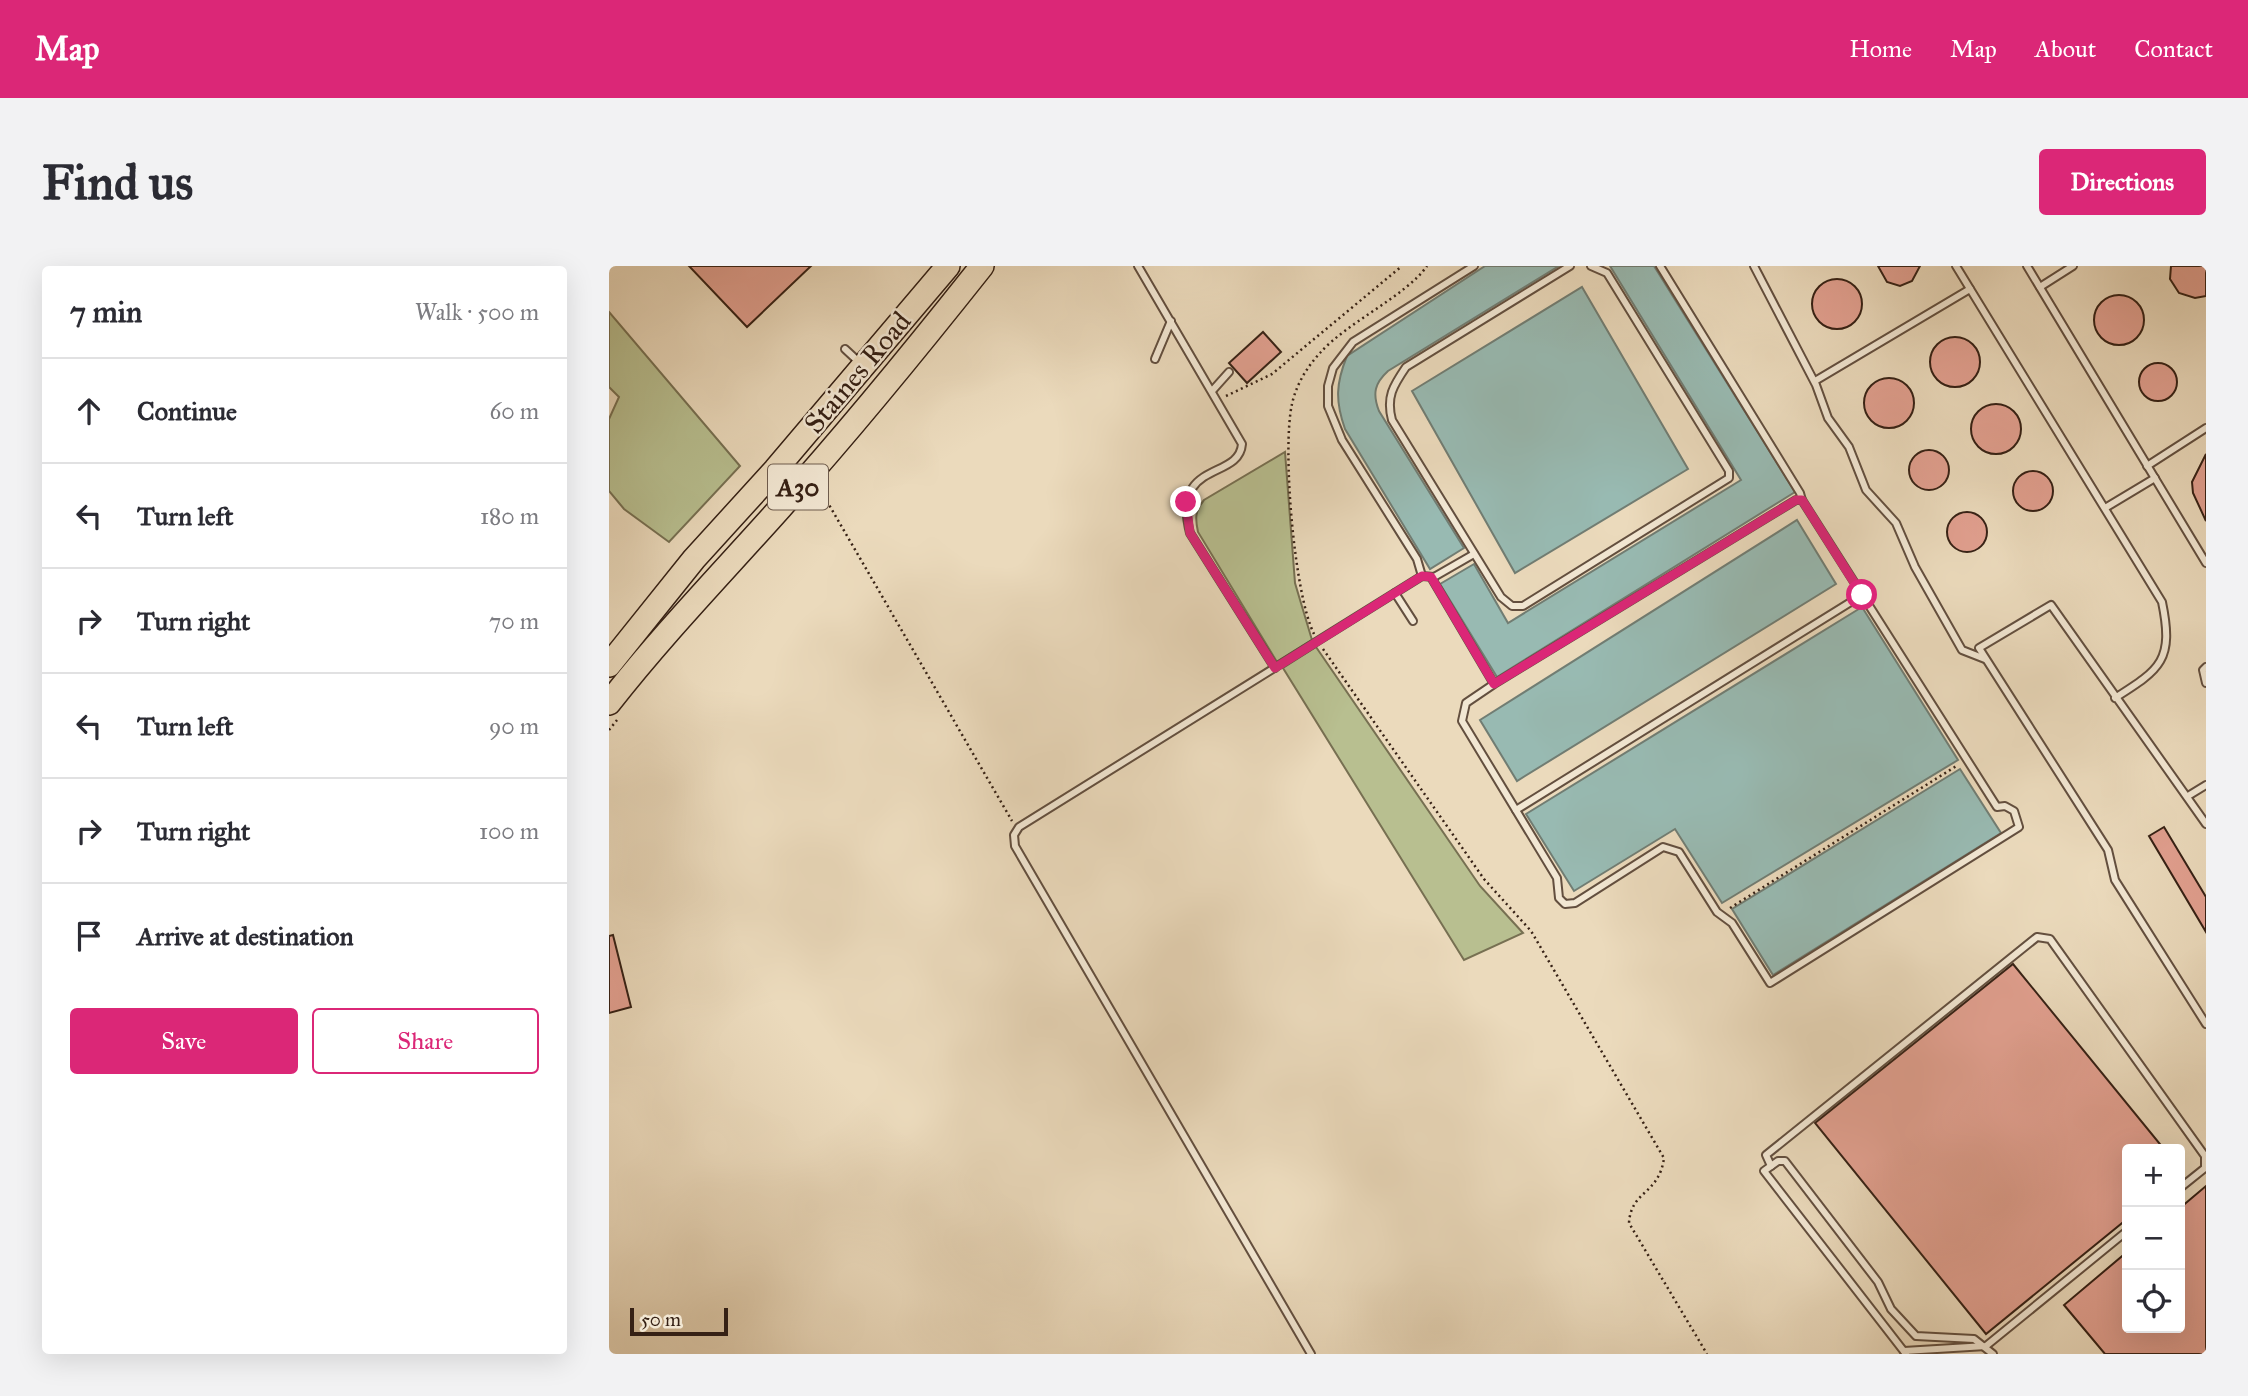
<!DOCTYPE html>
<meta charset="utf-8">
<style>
body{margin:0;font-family:"IM FELL Great Primer",serif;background:#f2f2f3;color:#2b2b33}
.controls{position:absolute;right:21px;bottom:21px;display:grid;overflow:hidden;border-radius:7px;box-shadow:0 7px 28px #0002}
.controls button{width:63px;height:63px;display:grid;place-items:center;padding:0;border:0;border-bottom:2px solid #e1e1e2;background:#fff;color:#2b2b33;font:35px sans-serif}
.scale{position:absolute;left:21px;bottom:18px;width:98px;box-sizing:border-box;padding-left:7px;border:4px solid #362115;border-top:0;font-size:19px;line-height:24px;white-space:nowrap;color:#362115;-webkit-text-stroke:5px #f2e7d3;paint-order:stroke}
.stop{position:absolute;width:21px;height:21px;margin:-16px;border:5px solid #db2777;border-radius:50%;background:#fff}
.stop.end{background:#db2777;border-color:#fff;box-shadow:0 2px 7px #0008}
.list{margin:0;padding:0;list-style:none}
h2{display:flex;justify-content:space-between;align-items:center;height:91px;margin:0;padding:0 28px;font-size:30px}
h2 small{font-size:23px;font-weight:400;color:#7c7c81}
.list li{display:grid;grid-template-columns:46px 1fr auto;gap:21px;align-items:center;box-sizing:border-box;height:105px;padding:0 28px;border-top:2px solid #e1e1e2}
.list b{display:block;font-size:26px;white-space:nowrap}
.list em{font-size:23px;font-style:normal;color:#7c7c81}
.actions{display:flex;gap:14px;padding:21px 28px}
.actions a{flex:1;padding:16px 0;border:2px solid #db2777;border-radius:7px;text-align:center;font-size:24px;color:#db2777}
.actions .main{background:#db2777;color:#fff}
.icon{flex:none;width:38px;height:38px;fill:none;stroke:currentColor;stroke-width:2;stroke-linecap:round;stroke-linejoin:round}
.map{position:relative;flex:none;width:1597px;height:1088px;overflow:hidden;border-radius:7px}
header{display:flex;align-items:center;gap:42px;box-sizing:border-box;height:98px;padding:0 35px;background:#db2777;color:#fff}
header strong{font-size:33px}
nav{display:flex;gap:38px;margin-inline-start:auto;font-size:24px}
.intro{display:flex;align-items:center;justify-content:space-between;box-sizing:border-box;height:168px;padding:0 42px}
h1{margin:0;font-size:49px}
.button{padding:18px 32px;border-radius:7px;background:#db2777;color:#fff;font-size:24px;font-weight:700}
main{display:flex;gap:42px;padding:0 42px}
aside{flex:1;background:#fff;border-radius:7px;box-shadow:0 7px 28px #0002}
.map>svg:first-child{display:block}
.green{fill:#b8bf90;stroke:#777052;stroke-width:2}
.water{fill:#98bab2;stroke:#717d73;stroke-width:2}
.building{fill:#e2a090;stroke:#362115;stroke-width:2}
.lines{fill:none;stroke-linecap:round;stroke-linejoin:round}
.lane-casing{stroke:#634f3f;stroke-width:10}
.highway-casing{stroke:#362115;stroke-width:26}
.path{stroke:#362115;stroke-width:2.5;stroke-dasharray:2 3.5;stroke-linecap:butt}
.lane{stroke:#f2e7d3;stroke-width:6}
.highway{stroke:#ebdabc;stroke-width:23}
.route{stroke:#db2777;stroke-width:9}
.labels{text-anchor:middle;stroke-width:5;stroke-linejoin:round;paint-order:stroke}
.shield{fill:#f2e7d3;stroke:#6e5c4e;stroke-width:2}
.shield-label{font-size:26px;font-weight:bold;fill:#362115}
.street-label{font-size:28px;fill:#362115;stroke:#f2e7d3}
</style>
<header>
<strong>Map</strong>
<nav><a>Home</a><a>Map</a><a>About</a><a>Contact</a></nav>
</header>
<div class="intro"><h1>Find us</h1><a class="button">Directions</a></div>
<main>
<aside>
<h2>7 min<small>Walk · 500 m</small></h2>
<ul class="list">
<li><svg class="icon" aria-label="ahead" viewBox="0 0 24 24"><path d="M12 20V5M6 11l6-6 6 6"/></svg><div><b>Continue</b></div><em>60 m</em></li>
<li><svg class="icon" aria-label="left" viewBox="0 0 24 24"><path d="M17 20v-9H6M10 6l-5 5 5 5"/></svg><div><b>Turn left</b></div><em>180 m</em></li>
<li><svg class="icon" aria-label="right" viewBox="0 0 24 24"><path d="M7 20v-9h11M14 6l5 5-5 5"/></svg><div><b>Turn right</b></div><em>70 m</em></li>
<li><svg class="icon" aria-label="left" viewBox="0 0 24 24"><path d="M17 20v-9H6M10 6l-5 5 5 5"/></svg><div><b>Turn left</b></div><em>90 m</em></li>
<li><svg class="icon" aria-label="right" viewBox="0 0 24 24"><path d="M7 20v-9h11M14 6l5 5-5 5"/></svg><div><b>Turn right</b></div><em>100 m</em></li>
<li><svg class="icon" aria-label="arrive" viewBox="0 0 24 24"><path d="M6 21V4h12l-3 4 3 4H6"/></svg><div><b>Arrive at destination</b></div></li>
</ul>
<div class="actions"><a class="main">Save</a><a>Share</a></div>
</aside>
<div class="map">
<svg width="1597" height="1088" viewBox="0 0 1597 1088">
<rect width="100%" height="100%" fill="#ebdabc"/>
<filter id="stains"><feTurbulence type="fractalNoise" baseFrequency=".00286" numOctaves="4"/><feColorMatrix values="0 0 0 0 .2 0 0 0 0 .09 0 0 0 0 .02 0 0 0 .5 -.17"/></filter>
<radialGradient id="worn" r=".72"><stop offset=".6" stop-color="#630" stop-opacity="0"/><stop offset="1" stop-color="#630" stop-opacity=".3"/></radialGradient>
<g class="green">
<polygon points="0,46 131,200 60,276 15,243 0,225 0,153 10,131 0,121"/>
<path d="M676,186L686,317L703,374L668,396L589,266C586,252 586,245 595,234Z"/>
<polygon points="707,381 871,620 914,667 855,694 674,402"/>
</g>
<g class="water">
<path d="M876,0H950L779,105C766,117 763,127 770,145L855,282L821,303L736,163C726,135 727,117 738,90Z"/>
<polygon points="1001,0 1045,0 1186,226 888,411 831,318 865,298 899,357 1132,214"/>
<polygon points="973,21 1079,203 906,307 803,125"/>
<polygon points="1188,254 1227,318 908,515 871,454"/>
<polygon points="1253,341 1349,494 1113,637 1066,563 965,625 917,548"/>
<polygon points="1351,503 1392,567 1164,709 1123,643"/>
</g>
<g class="building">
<polygon points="80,0 202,0 138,61"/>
<polygon points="1269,0 1311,0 1303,15 1291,20 1278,16"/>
<polygon points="1562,0 1597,0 1597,30 1586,32 1570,27 1561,13"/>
<circle cx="1228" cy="38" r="25"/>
<circle cx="1510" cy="54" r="25"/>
<polygon points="654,66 672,86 638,117 620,97"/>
<circle cx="1346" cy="96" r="25"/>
<circle cx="1549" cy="116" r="19"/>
<circle cx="1280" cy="137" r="25"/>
<circle cx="1387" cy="163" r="25"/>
<circle cx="1320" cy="204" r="20"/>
<polygon points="1597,188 1597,255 1584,227 1583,216"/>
<circle cx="1424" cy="225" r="20"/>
<circle cx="1358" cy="266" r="20"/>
<polygon points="1555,561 1597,631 1597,666 1540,570"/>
<polygon points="4,669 22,741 0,747 0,670"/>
<polygon points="1404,698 1555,883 1518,883 1518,953 1377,1068 1206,857"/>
<polygon points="1597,920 1597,1088 1496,1088 1455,1039 1518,986 1518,1062 1571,1062 1571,942"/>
</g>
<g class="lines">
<g class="lane-casing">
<g id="lane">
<path d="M529,0L633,178C630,215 562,193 581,267L666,402"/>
<path d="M961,0L797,101C784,120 777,131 783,154L892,331L903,340H914L1120,212V205L998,7L982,0"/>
<polyline points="1051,0 1191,227 1193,234"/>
<polyline points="1145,0 1207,119 1219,152 1240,181 1257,224 1287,257 1306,301 1353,384 1376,393"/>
<path d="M1347,0L1553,336C1565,394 1552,403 1506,432"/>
<polyline points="1418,0 1597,297"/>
<polyline points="1431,21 1464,0"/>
<polyline points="236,83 251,97"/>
<polyline points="546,93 562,55"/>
<polyline points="1206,115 1361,23"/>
<polyline points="603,125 620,106"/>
<polyline points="1538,200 1597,162"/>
<polyline points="1496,242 1546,212"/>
<polyline points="813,310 808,293 733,174 719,140 719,120 724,102 744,76 865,0"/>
<polyline points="822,311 885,418 857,437 853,455 948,612 950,632 956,638 966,637 1054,581 1070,586 1108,646 1123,657 1161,717 1410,561 1405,545 1396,540 1388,541 1193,234 1187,234 885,418"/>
<polyline points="786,327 804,355"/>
<polyline points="1597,401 1594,404 1597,417"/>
<polyline points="1579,530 1597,519"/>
<polyline points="907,544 1253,329"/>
<polyline points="1597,558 1442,339 1370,382 1499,584 1506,614 1597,758"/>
<polyline points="1162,900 1157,889 1428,671 1441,673 1596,890 1596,902 1571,922"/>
<polyline points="1295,1085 1377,1080 1518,965"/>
<polyline points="702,1088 406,580 405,569 410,561 813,310 825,311 865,288"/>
<polyline points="1297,1088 1155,905 1169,895 1176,895 1269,1016 1282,1043 1307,1070 1365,1073 1384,1088"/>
</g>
</g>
<g class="highway-casing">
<g id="highway">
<polyline points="0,399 85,293 166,204 339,0"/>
<path d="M0,437C54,368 114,306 172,241C242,163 308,82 373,0"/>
</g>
</g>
<g class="path">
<polyline points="617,130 663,108 793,0"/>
<polyline points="215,230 403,555"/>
<path d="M705,368C685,328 673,182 683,138C687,119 698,101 711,87C737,57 797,30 818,0"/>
<path d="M714,383L875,613L922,665L1055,892C1050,929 1022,924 1020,957L1098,1088"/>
<polyline points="0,464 8,454"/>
<polyline points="1121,642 1349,499"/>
</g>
<use href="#lane" class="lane"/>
<use href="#highway" class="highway"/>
</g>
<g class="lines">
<polyline class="route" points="577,236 581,267 666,402 813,310 822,311 885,418 1187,234 1193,234 1253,329"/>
</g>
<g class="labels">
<rect class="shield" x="159" y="198.5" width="60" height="45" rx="5"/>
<g class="shield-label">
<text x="189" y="230">A30</text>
</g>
<g class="street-label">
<text transform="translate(248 106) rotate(-50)" y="10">Staines Road</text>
</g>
</g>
<rect width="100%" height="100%" filter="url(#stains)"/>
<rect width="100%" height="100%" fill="url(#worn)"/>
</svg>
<div class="controls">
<button>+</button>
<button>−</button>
<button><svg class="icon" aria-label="locate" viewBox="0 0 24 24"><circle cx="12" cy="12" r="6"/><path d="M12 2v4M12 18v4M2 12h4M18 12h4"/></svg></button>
</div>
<div class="scale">50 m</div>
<div class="stop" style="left:1253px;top:329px"></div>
<div class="stop end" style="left:577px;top:236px"></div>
</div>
</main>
